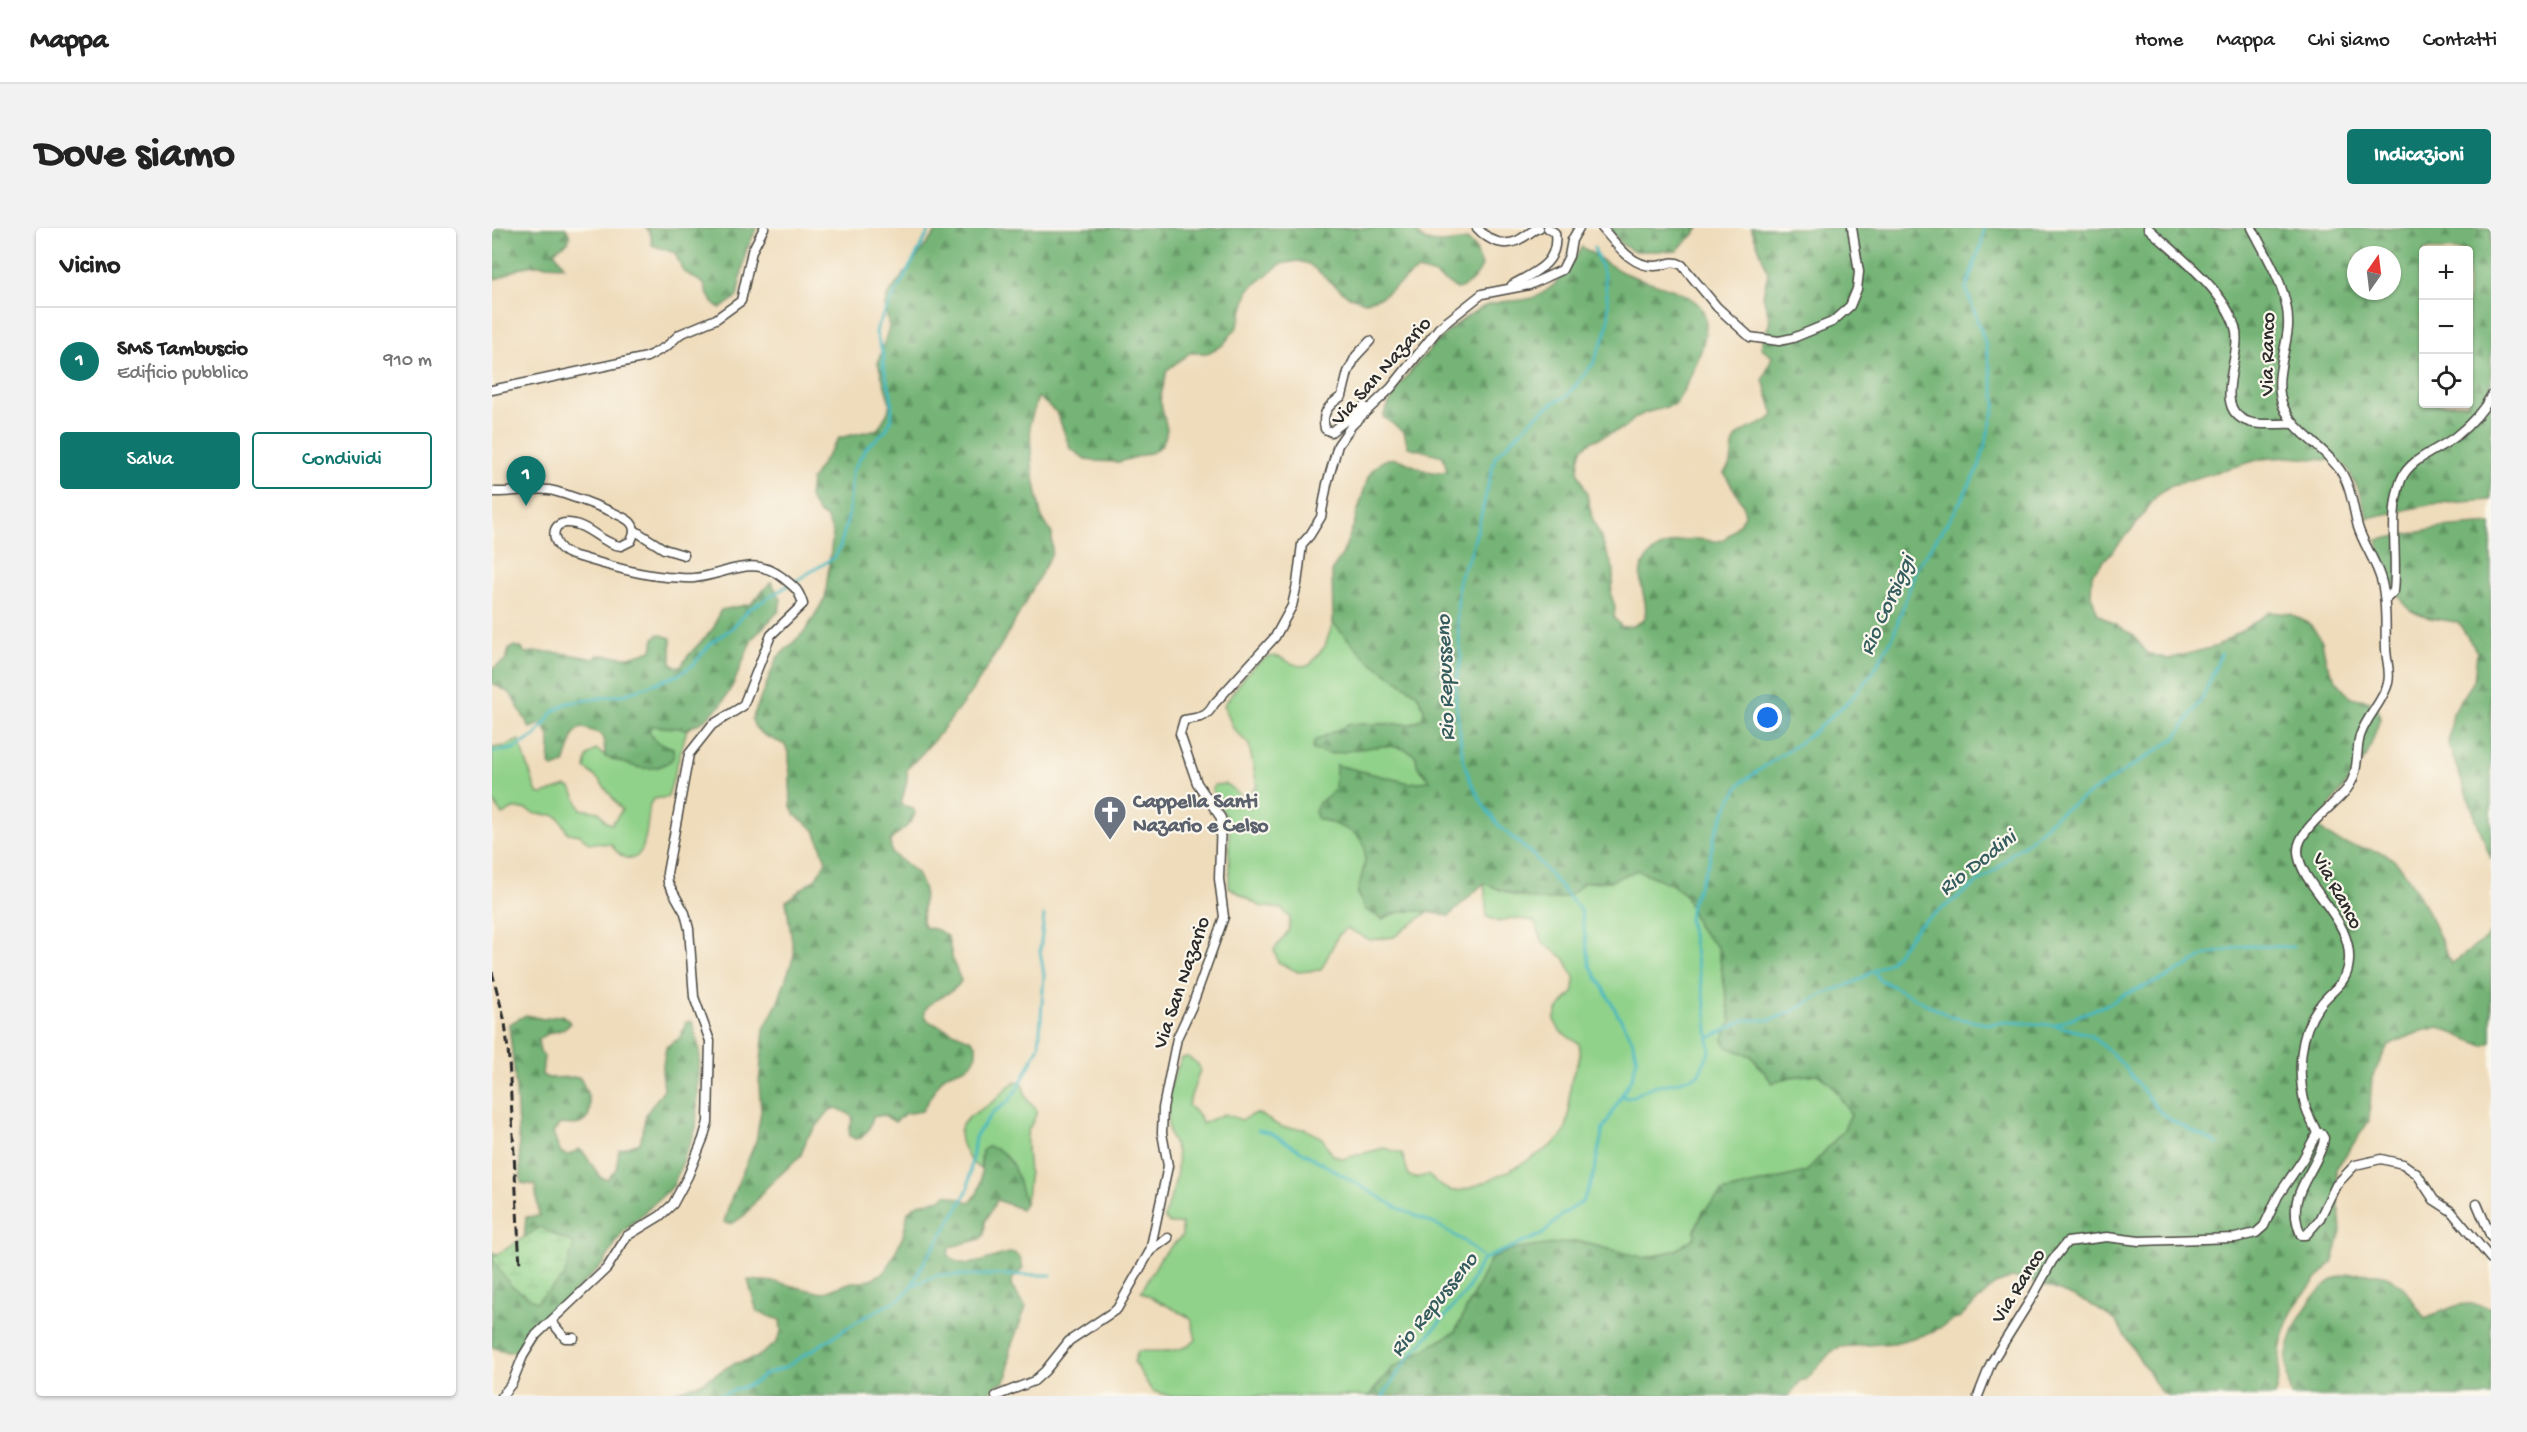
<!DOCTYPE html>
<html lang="it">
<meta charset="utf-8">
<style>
body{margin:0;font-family:"Gochi Hand",sans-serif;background:#f2f2f2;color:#222}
.controls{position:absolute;right:18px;top:18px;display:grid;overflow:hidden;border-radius:6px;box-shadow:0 2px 4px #0004}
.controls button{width:54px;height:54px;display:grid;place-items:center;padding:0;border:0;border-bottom:2px solid #e0e0e0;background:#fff;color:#222;font:30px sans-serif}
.compass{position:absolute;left:1855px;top:18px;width:54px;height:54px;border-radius:50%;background:#fff;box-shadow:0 2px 4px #0004;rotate:14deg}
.you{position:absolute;left:1276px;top:490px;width:21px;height:21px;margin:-15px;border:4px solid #fff;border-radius:50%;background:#1a73e8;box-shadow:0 0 0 9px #1a73e833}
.badge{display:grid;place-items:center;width:39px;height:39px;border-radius:50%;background:#0f766e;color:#fff;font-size:20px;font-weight:700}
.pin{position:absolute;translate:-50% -50px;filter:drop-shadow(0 2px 3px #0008)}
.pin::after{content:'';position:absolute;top:32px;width:21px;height:18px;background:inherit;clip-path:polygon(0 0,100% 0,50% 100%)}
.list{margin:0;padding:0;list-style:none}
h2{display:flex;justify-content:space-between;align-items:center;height:78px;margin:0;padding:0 24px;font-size:26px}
h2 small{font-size:20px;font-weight:400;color:#767676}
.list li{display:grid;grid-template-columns:39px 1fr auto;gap:18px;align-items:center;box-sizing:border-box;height:108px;padding:0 24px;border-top:2px solid #e0e0e0}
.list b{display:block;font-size:22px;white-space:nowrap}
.list p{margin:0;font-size:20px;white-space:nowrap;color:#767676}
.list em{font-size:20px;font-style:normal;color:#767676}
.actions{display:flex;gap:12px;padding:18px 24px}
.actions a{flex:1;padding:14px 0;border:2px solid #0f766e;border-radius:6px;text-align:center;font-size:21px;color:#0f766e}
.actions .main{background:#0f766e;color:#fff}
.icon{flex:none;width:33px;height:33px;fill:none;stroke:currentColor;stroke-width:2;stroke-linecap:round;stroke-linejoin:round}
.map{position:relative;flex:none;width:1999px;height:1168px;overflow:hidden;border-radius:6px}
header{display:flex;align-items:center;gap:36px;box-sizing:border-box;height:84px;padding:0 30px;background:#fff;border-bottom:2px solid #e0e0e0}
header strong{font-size:28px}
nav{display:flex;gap:33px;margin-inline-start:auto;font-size:21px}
.intro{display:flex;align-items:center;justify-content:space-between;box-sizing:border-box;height:144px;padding:0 36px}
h1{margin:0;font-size:42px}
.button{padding:15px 27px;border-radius:6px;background:#0f766e;color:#fff;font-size:21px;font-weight:700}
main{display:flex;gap:36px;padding:0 36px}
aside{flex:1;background:#fff;border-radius:6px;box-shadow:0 2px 4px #0004}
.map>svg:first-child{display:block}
.grass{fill:#91d28a;stroke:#5e7e5a;stroke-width:1.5}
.forest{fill:url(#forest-firs);stroke:#507050;stroke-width:1.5;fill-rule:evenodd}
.wetland{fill:url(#wetland-marsh);stroke:#5e7e5a;stroke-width:1.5}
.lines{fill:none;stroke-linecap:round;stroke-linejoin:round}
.stream{stroke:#48b8be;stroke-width:3}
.street-casing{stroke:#484641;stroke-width:11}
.street{stroke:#fff;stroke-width:8}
.rail{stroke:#2b2b2b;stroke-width:3;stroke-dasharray:9 4.5;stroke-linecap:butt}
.labels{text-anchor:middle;stroke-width:4.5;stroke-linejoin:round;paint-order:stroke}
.street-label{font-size:21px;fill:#2b2b2b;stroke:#fbf7ec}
.worship-label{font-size:21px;font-weight:bold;fill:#5b616d;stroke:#fbf7ec;text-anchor:start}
.water-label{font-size:22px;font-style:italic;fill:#355c5e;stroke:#fbf7ec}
</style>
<header>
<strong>Mappa</strong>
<nav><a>Home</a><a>Mappa</a><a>Chi siamo</a><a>Contatti</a></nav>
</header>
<div class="intro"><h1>Dove siamo</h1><a class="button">Indicazioni</a></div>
<main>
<aside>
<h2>Vicino<small></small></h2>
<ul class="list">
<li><span class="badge">1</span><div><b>SMS Tambuscio</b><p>Edificio pubblico</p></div><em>910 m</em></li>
</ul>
<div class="actions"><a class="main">Salva</a><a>Condividi</a></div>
</aside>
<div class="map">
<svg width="1999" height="1168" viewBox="0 0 1999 1168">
<defs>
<pattern id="forest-firs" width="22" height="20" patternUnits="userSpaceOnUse" patternTransform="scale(1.5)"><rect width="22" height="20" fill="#74b476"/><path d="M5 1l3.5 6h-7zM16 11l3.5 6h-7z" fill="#5f9361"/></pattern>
<pattern id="wetland-marsh" width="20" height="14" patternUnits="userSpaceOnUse" patternTransform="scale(1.5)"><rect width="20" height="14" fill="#91d28a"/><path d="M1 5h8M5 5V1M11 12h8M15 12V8" fill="none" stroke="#7db477"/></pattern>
</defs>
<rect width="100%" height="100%" fill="#fbf7ec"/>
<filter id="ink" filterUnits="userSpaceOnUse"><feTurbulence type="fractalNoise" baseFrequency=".0167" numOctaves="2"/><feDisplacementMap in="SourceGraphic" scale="12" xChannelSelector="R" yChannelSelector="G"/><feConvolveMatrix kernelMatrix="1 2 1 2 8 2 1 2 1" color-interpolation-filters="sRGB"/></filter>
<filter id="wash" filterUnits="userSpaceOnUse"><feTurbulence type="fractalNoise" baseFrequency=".008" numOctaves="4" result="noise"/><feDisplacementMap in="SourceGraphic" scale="24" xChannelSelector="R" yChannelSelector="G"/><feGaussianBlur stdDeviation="1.35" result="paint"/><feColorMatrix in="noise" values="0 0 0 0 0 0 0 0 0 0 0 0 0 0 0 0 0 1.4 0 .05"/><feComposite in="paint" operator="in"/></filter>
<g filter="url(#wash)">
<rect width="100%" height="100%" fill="#efdcbb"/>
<g class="grass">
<path d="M841,395L876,432L925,466L932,481L931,491L920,496H858L839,526C864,522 903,509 924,528L925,537L938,553L917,555L844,537V562L827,575L825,590L859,602L871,613L875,622L872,640L890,691C905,683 919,681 936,684L902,709L877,712L855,700L846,708L829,742L806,744L786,734L782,722L797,702L798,690L790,681L767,678L737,659V595L720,563L722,557L734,556L753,570L765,558L757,517L741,500L732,477C743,463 766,422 787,429C799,434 804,440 818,437L833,418Z"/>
<path d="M171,497L195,501L176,569L162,571L158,576C156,587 155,614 149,623C140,639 125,626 119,616L97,615L88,607L76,605L67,590L62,587L44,586L33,581H21L10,587L0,571V520L14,518L27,512L45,565L51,566L74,558L79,560L89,581L107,584L114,594L120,596L130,582L107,552L93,540L95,529L104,521C116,532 131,532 146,540L181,520L164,514L157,503L159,498Z"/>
<path d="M1145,642L1179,656L1193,666L1206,699L1226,720L1239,794L1231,811L1235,819L1259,828L1281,855L1298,849L1325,846L1340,857L1359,886L1351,903L1314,944L1231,964L1211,984L1203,1002V1009L1184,1022L1153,1030L1085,1013L999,1031L963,1104L899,1141L877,1168H678L660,1163L642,1134L646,1123C667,1123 689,1126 704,1112L699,1090L649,1064L669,1029L690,1008V996H678L672,990C678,971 688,946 685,926C684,918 678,911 677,904C672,878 678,853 690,830L696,829L706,836L708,842L696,877L708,889L710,896L732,886L750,892L761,886H767L789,899L813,901L830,910L840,926L850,931L892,920L910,925L917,948L923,950L936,947C943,953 953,963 963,963C981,964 1064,921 1072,905C1080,889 1075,868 1080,850C1083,835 1091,833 1087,816L1068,803L1062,792L1066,781L1082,763L1083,751L1072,730L1052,716L1042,693L1019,690L1007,694L995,689L992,655L1023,668L1079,666L1092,654L1119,653Z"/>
<path d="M524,854L530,856L536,873L545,882C544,893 535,899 535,908C534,933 541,949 533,975L521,938L490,923L488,941C478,934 476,930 471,919C460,893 481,887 499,875C509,869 513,858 524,854Z"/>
</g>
<g class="forest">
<path d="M0,0H74L78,8L76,14L62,23L72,38C55,37 39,35 24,42C15,45 11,51 2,51Z"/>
<path d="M154,0H265L254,23L245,69L229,80C219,76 215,66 212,56L191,43L183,25L160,17L158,4Z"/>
<path d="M447,0H923C929,22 958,14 975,12L983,19L990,38C985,49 977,58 965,61L943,47L926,42L889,69L873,74L856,68L817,36L806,33L789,36L757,61L746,98L731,117L716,125H698L675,142L668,172L675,201L673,210L669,218L661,224L627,234L600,233L592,230L578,220L565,185L546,169L538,195L540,238L549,288L560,306V325C520,401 477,480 415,541C417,555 411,564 409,577L421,580L423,586C417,600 408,602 398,613L400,625L425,645L432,662L430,694L433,699L446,702L456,709L461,733L469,753C462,769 418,775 438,794L480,812L484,817C487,847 461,837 451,850C443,860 437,872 430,883L412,886L403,894L392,887L381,889L377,901L369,910L363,911L358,908L357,902L361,890L357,886L345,880L338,882L315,910L309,927L273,961L253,987L241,995L235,996L232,994L239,971L264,913L269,883L267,856L272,801L286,774L302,727L294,673L324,650L334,633L323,602L303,587L299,579L297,526L293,517C280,510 263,507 260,491L285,430L314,402L333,370L341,305L334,289L326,285L317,269L319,252L347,210L386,201L396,184L398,175L386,135L397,99L393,77L395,68Z"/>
<path d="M1116,0H1207C1201,10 1191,14 1185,23H1141L1132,18Z"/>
<path d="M1259,0H1999V272L1941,276L1876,290L1866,260L1855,240L1846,233L1796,229L1769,231L1680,257L1665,267L1642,299L1600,346L1599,367L1606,386L1642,408L1655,425L1676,431L1726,418L1778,384L1799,386L1818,396L1830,413L1834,434L1844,452L1858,469L1879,473L1886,481L1888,491L1875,528L1840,575L1827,599C1848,622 1868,616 1893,626C1917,636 1949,711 1959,736L1993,711L1999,704V814L1991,818L1947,799L1930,803L1896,817L1880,850L1877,893L1844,941L1849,1004L1841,1033C1816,1062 1795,1078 1789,1118C1786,1135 1789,1151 1782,1168H1677L1668,1163L1623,1092L1595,1074L1547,1055L1530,1051L1520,1050L1504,1056L1468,1089L1436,1106L1402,1115L1348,1119L1340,1123L1314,1152H1309L1297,1168H877L899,1141L963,1104L999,1031L1018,1022L1085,1013L1153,1030L1184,1022L1203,1009V1002L1211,984L1230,964L1314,944L1351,903L1359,886L1340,857L1325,846L1298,849L1281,855L1259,828L1235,819L1231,811L1239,794L1226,720L1206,699L1193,666L1179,656L1145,642L1119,653L1092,654C1088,658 1083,664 1078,667C1051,680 1017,665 992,655L957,688C933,683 912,678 890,691L874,682L865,666C880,612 879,608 825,590L823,583L827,575L843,562L844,537L917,555L938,553L925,537L924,528C901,508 867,524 840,525C834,526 827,523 821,522L822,513L858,496H920L931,490L932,481L925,466L876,432L841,395L840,342L850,327L861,299L876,249C902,206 922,253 955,243L951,228L916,219L912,204L891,189C905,152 955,97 991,79C1006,71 1024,75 1040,70C1065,61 1077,40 1090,19C1103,27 1116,37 1130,44C1151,54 1191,60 1207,77C1228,98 1196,155 1184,176L1153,185L1143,190L1134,199L1100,213L1090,221L1087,232L1086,244L1095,266L1100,289L1122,342L1119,367L1123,378L1122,390L1130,399L1141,398L1152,392C1158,374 1145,357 1149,342C1155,320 1182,312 1203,311C1210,311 1219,314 1226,313C1238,311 1246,296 1253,288L1251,276L1232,245C1246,230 1236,220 1245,209C1254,198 1270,199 1282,187L1271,152L1280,129L1269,119L1278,93L1271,68L1276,44ZM1932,22H1976V176H1932ZM1864,27H1900V63H1864Z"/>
<path d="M1999,296V631L1956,516L1961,485L1982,453L1985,424L1966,394C1951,392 1933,391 1920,383C1905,373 1889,330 1885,312L1949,300Z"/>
<path d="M279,354L289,371L287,383L260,411L242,455L229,477L211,493L195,501L159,498L157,503L164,514L181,520C183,529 181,532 173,536C153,547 133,534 113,529L112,511L109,506L92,500L86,501L82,506L72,536L61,540L57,535C58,520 61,507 49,496L38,500L18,465L0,455V441L14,432L17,421L22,418L29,420L33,425C56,422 79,426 102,431L106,427L137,429L160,422L162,410L167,406L179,410V435L184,439L190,437C198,422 212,413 222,399C225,394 225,387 229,382L259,376Z"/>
<path d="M34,787L51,791L70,787L79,795C70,806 54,802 46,812L48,824L52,828L50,847L56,850L87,849C94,858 107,890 87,896C82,898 73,896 68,896L61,905L67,922L71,926L77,927L87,921L92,925L109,950L116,951L124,941L127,922L148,915L154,886L172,861L170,843L174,819L188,810L194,794L200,793L208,824L204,900L181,958L130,1005L111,1036L41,1104L28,1123L16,1124L0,1119V1024L8,1027L31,1026L34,989L47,988L43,957L29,955L24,862L17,796Z"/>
<path d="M495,919C523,921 526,954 533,975L529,981L505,972L493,994L492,1007L488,1011L458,1019L456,1027C475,1048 502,1024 522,1025L528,1029L531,1040L520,1052L519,1058L534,1079L518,1121L516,1147L512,1154L506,1156L494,1168H171L209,1155L241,1136L264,1130L284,1115L289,1104L288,1092L265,1084L256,1052L283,1054L330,1065L360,1054H372L384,1049L394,1042L411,1008L416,984L426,976L449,971L454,966L478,974C493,963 488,940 490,923Z"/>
<path d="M1886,1046C1910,1049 1920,1073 1933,1091C1959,1080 1971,1070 1999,1080V1168H1799C1796,1155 1793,1140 1795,1126C1799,1099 1822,1058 1849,1048C1859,1044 1875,1046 1886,1046Z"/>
</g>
<polygon class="wetland" points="48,999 82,1016 72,1049 44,1074 18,1057 0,1030"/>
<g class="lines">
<g class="stream">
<polyline points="0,524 21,521 43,508 62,483 76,475 134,466 186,447 201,437 220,414 239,401 256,382 343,329 348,319 357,286 360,244 374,220 394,202 400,190 399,166 391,137 392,129 384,105 386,97 439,0"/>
<polyline points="1382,744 1387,751 1459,789 1495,796 1514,794 1562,797 1619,775 1629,768 1676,749 1714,727 1753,718 1801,719"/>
<polyline points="1562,797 1596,806 1615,821 1631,837 1667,883 1679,892 1726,916"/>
<polyline points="1217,810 1253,792 1279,792 1299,784 1329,767 1361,755 1399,733 1426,698 1507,639 1522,623 1532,617 1566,586 1684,510 1711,469 1729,426"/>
<polyline points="1129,868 1137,870 1161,858 1183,855 1206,847 1218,823 1214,781 1197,691 1199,676 1217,634 1223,605 1239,571 1250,554 1317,508 1358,472 1381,444 1401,408 1424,341 1463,283 1487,239 1504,175 1494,117 1474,60 1490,14 1492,0"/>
<polyline points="766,902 780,906 906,980 947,998 972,1013 992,1031"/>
<polyline points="420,1058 429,1039 464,984 476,961 483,909 500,885 516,874 526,860 547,818 552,747 548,723 552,688"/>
<polyline points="226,1168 262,1155 273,1146 292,1140 374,1088 409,1070 420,1058 445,1047 559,1047"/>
<polyline points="891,1168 914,1133 974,1064 987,1037 992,1031 1051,1006 1070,987 1090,974 1100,953 1111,901 1140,849 1145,831 1140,811 1098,737 1089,683 1042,628 1007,598 992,578 978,552 971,531 964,475 964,455 969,432 965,389 967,350 978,327 986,300 1003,229 1043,189 1061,175 1075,168 1101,136 1114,105 1117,89 1116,75 1112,47 1102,20"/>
</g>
</g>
</g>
<g filter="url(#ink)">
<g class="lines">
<g class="street-casing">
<g id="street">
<path d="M985,0C997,13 1013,21 1030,10C1036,7 1040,2 1047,0"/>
<path d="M1110,0C1124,15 1139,39 1163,38C1174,38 1179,31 1190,37L1225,79L1258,109L1287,113L1301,110L1340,94L1358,78L1365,61L1367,44L1360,0"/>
<path d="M1656,0C1685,27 1731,60 1743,99C1752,127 1717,181 1757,194C1766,198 1791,195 1802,196"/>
<path d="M1020,57C1043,44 1067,36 1063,5L1056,0"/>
<polyline points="0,162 155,129 175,118 188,106 224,91 249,73 260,23 272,0"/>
<path d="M872,178L839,204L833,201C829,184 837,177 850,168L856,144L864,128L878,113"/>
<path d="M0,264C19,265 38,260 57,262C69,264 132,286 139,295C144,301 142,307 139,313L129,318C110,316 96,296 77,295C57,293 58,317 77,326C109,335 141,346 175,349C183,349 194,351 202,350C234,347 260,326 290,349C302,359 306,360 311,376L279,407L251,478L220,497L197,526L175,645L176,655L193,685L197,701L202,769L218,813L216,894L211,911L196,948L181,976L168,988L135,1008L115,1040L44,1107L31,1128L20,1155L10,1168"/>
<polyline points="142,302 172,321 192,327"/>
<path d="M1893,372L1902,363C1906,327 1896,288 1909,252C1917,231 1946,222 1963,209C1978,197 1990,185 1999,168"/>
<path d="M1825,905H1829L1832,910L1831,916C1820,950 1792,968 1809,1007H1814L1827,992L1844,957L1863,937L1889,931L1911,936L1925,946L1942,972L1959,983L1999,1031"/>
<polyline points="1985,976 1999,1009"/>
<polyline points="658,1023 676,1010"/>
<polyline points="59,1093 73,1110 82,1110"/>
<path d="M504,1168L542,1153L553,1143L577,1113L625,1081L658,1023L676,938L670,905L671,880L685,810L700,778L732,689L727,651L729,590L705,555L688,506L692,492C707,489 714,491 722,476L783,409L800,378L805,356L810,316L818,307L829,289L835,256L846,217L860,197L899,160L947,100L990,66L1037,57L1070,42L1077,28L1080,12L1087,0"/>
<path d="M1486,1168L1499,1135L1542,1066L1560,1033L1575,1014L1615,1009L1647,1013L1743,1010L1764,1005L1772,998L1786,968L1811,931L1825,905C1821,895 1815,887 1813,877C1805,843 1807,803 1829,776C1838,764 1853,756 1856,740C1866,692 1807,659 1806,623C1805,602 1843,577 1855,561C1868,544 1863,526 1868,508C1874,489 1891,474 1896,455C1899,443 1894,432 1894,420C1893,398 1895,376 1890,355C1885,334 1872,318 1866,299C1861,280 1859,258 1848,242C1832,219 1802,204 1791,178C1781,151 1794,125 1796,99C1798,64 1775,29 1760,0"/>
</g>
</g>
<use href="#street" class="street"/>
<polyline class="rail" points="0,744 13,794 17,832 28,1038"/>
</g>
</g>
<defs>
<g id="church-pin" transform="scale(1.725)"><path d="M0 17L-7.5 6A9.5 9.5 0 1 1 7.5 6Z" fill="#6b7280" stroke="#fbf7ec"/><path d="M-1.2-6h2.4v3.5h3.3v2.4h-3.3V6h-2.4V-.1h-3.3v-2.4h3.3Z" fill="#fff"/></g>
</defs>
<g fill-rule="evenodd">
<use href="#church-pin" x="618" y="584"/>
</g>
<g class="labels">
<g class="street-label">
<text transform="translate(1774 126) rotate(-89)" y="7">Via Ranco</text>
<text transform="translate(888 142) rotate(-48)" y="7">Via San Nazario</text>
<text transform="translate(1847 662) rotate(61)" y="7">Via Ranco</text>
<text transform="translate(688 754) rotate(-71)" y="7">Via San Nazario</text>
<text transform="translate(1525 1057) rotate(-58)" y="7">Via Ranco</text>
</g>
<g class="worship-label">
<text x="641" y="579">Cappella Santi<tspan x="641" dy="24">Nazario e Celso</tspan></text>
</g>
<g class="water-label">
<text transform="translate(1393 376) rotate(-66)" y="8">Rio Corsiggi</text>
<text transform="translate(951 450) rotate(-92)" y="8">Rio Repusseno</text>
<text transform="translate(1484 633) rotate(-38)" y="8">Rio Dodini</text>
<text transform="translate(940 1075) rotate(-51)" y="8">Rio Repusseno</text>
</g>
</g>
</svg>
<div class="controls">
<button>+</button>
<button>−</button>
<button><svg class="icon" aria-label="locate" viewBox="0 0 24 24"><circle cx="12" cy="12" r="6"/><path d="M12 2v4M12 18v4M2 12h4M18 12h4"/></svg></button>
</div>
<svg class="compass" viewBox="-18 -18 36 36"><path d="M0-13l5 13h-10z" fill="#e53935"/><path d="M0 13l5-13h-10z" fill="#767676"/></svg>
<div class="you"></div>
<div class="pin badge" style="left:34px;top:278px">1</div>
</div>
</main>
